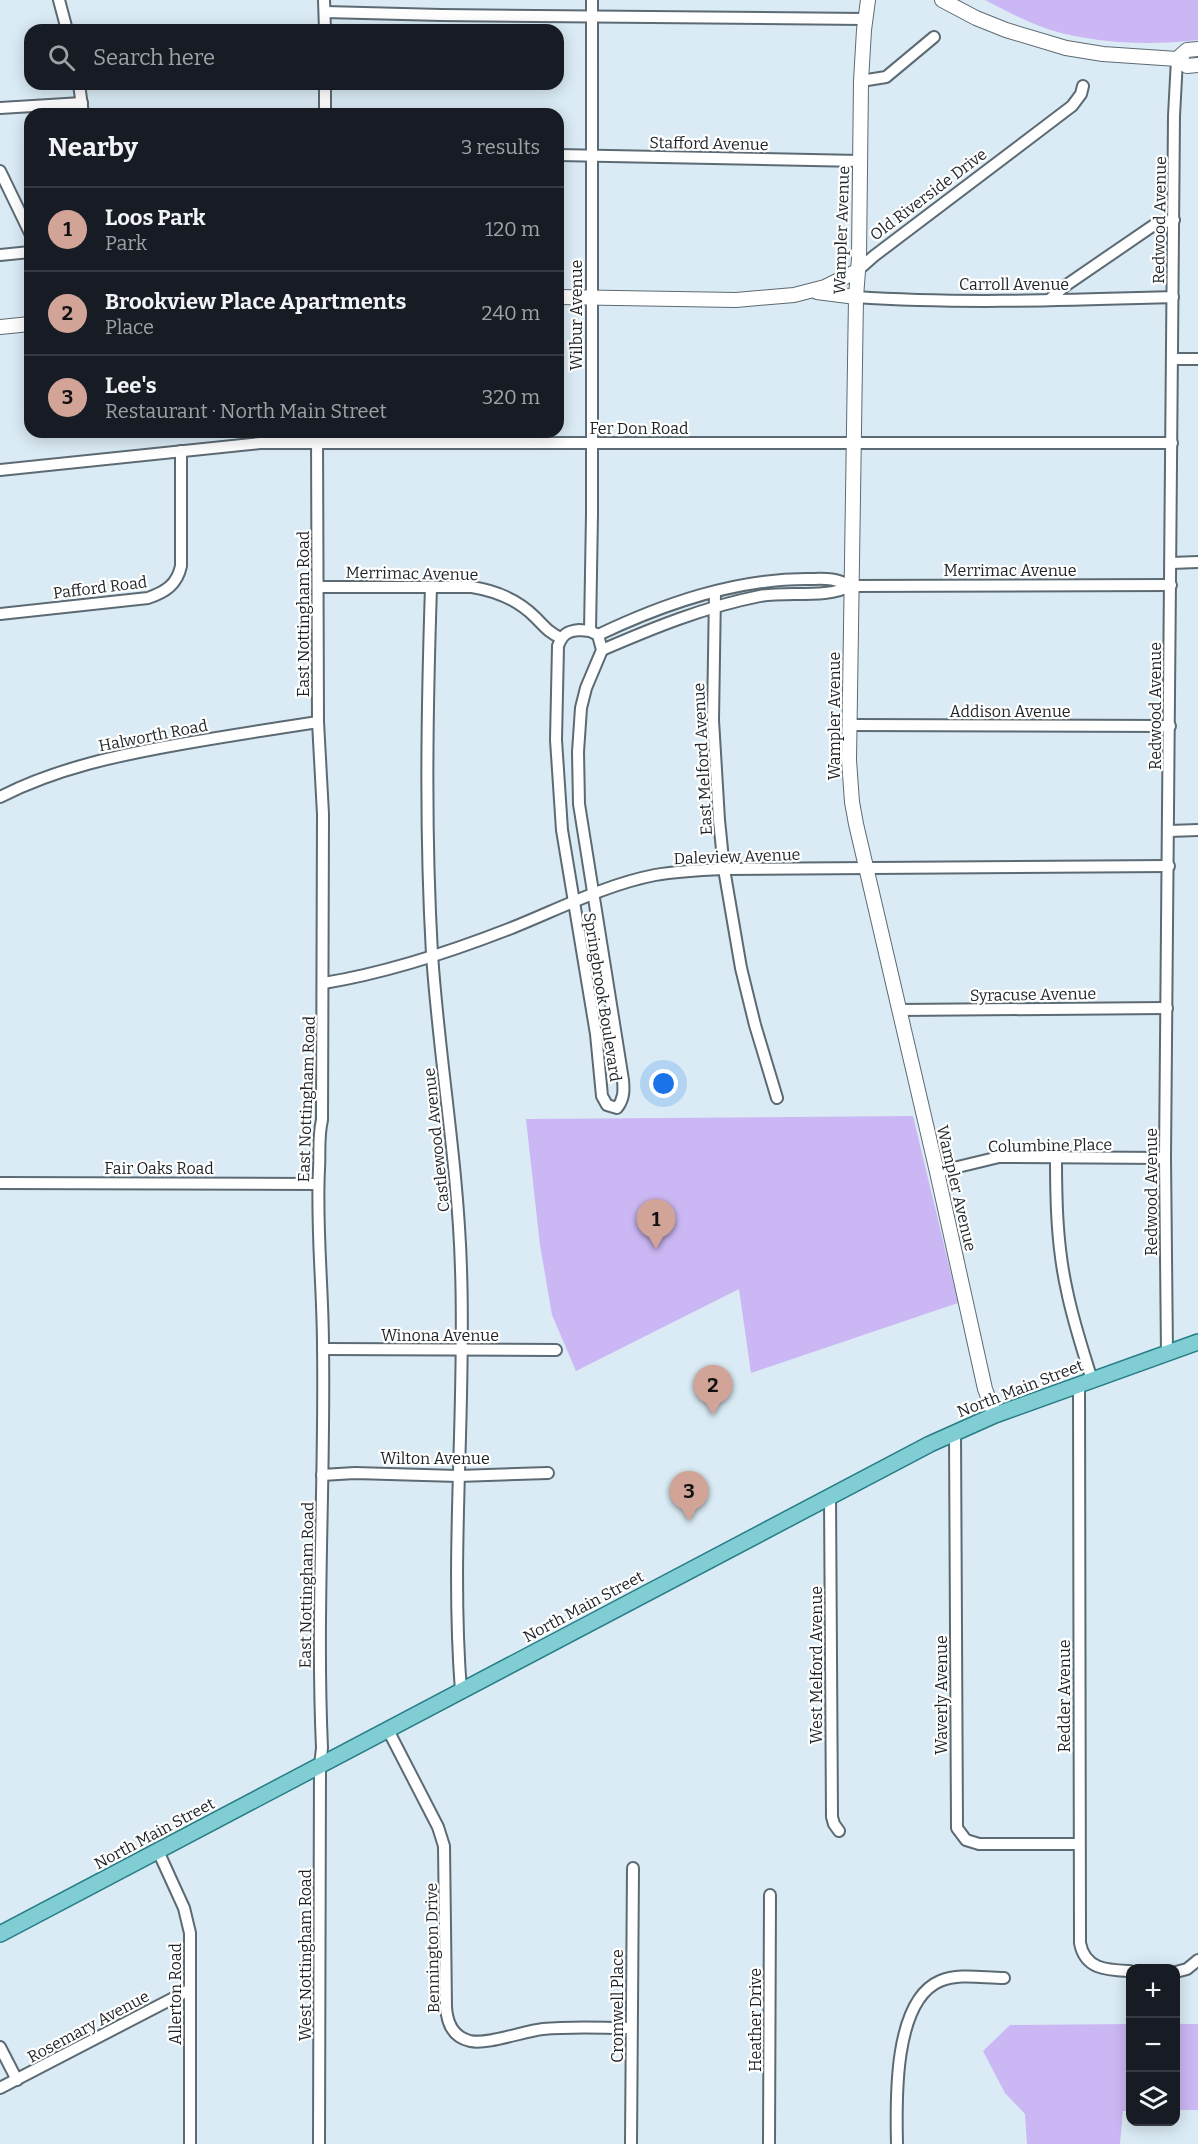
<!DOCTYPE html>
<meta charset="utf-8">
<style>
body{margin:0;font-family:Bitter,serif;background:#20242c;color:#f1f3f6}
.controls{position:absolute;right:18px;bottom:18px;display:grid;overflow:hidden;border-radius:12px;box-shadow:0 3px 15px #0003}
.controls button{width:54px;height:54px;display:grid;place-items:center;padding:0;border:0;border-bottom:2px solid #363941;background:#171b24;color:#f1f3f6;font:30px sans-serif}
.you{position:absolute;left:664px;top:1084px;width:21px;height:21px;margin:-15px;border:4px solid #fff;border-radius:50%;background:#1a73e8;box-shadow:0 0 0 9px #1a73e833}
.badge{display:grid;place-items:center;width:39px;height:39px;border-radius:50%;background:#d2a498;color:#111;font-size:20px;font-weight:700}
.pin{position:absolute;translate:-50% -50px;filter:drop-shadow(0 2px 3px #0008)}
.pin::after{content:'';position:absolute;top:32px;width:21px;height:18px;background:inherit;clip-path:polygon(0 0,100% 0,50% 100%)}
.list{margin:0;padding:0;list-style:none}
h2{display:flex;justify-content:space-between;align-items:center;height:78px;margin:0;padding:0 24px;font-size:26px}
h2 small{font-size:20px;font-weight:400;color:#9ea1a6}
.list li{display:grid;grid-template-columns:39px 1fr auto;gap:18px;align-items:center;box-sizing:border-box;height:84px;padding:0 24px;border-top:2px solid #363941}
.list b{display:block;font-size:22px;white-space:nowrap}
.list p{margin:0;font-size:20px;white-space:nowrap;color:#9ea1a6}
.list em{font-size:20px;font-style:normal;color:#9ea1a6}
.icon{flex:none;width:33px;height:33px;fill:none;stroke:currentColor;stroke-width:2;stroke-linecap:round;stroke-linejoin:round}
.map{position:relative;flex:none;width:1198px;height:2144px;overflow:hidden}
.search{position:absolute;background:#171b24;box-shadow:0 3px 15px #0003;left:24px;top:24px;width:540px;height:66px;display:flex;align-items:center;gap:15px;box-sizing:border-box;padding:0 21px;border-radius:18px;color:#9ea1a6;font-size:22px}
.panel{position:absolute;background:#171b24;box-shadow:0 3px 15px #0003;left:24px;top:108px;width:540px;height:330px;border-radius:18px}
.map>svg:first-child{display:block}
.green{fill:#cbb7f3}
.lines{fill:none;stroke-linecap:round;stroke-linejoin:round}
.street-casing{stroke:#5c6a73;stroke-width:14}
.secondary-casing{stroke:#5c6a73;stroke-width:16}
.primary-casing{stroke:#267d85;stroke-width:18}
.street{stroke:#fff;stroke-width:10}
.secondary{stroke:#fff;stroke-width:14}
.primary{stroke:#80ced4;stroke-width:15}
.labels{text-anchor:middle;stroke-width:4.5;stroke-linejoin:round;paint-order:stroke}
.street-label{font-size:16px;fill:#1d2327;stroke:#fff}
</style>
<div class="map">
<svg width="1198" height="2144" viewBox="0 0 1198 2144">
<rect width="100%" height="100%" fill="#daebf5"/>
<g class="green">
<path d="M985,0H1198V40C1155,45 1112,44 1070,35C1040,29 1012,14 985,0Z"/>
<polygon points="913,1116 958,1303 751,1373 739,1289 576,1371 552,1315 540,1245 526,1119"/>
<polygon points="1130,2024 1130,2111 1123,2111 1120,2144 1027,2144 1025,2114 1005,2093 983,2051 1010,2025"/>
<rect x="1176" y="2024" width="22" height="86"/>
</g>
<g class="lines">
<g class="street-casing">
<g id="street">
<polyline points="59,0 67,30"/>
<polyline points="324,0 325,30"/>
<polyline points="325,12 441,15 865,19"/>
<polyline points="861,81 886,77 934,37"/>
<polyline points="79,84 83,114"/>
<polyline points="325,84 325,114"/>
<polyline points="0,108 82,103"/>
<polyline points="558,155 860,161"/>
<polyline points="0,171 30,233"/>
<polyline points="0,255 30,252"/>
<polyline points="857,271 874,256 1072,106 1081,94 1083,86"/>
<path d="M856,297C960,304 1068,300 1173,297"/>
<polyline points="1049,300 1065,286 1154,225 1174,220"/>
<polyline points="1173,359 1198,359"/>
<path d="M317,432L318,722L323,814L322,1120C318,1136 320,1153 319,1169C316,1229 323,1288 323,1347C325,1481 316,1614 322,1748L320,1766L319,2144"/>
<polyline points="0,470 260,443 1172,443"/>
<polyline points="1171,563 1198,562"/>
<path d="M318,587H472C497,591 518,600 535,617C544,626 549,633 561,638"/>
<path d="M431,587C427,710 425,831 432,954C439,1059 458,1163 461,1269C466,1409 450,1550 461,1691"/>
<polyline points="715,592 713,720 719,820 724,869 741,968 755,1025 777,1098"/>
<path d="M0,614L148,598C165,592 177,585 181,566V451"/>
<path d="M579,630L590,631L598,635L602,650L586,688L581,708L578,752L579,804L623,1080C624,1091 624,1099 617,1108L607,1105L602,1096L596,1034L562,830L556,740L558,646C562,635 567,631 579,630Z"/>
<polyline points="590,631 592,514 592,0"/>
<path d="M598,635C663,604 734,579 806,579C824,579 834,577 850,586L1171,585"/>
<path d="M602,650C653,628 704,607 760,596C787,591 827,599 850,586"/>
<polyline points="849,725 1170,726"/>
<path d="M0,797C57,768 119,755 181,744C227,736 272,729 318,722"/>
<polyline points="1169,831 1198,830"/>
<path d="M324,983C386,973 450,952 509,929C557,910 604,885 655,875C678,871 701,870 724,869L1169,866"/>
<polyline points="899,1010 1167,1008"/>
<path d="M1056,1157C1056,1202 1057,1247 1067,1291C1073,1321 1083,1351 1092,1380"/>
<polyline points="937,1172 999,1157 1165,1158"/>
<polyline points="0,1183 318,1184"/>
<polyline points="324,1349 556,1350"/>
<polyline points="1167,1353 1165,1158 1174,116 1177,59"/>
<path d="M1079,1385L1080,1943C1085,1970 1108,1970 1130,1971"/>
<polyline points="955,1432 957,1828 966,1840 979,1844 1079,1844"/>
<polyline points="322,1475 355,1473 458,1476 548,1473"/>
<polyline points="830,1496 832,1817 834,1824 839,1831"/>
<path d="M388,1730L438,1827L444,1846L446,2007C447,2023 453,2037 470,2041C487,2045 524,2031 543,2029C572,2026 602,2028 631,2028"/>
<polyline points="158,1851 184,1908 190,1933 190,2144"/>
<polyline points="1176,1972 1187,1969 1198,1960"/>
<polyline points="0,2047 17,2080"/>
<polyline points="0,2088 189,1990"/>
<polyline points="631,2144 633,1868"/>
<polyline points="769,2144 770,1895"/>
<path d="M897,2144C896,2102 893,2001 940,1981C959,1973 983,1978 1004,1978"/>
</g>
</g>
<g class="secondary-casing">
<g id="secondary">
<polyline points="868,0 864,30 861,81 859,258 856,297 849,760 852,802 856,824 937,1172 985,1389 995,1415"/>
<polyline points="942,0 976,18 1006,30 1066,48 1103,54 1177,59 1187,66 1198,65"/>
<polyline points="1177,59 1187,50 1198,49"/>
<polyline points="817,292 856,297"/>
<polyline points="558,297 736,300 794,295 825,287 857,271"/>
<polyline points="0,327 30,324"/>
</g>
</g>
<g class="primary-casing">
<polyline id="primary" points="0,1934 930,1444 995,1415 1198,1342"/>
</g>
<use href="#street" class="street"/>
<use href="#secondary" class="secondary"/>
<use href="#primary" class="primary"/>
</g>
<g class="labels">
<g class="street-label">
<text transform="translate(709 143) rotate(1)" y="6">Stafford Avenue</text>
<text transform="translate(928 194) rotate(-37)" y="6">Old Riverside Drive</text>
<text transform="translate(1159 220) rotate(-89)" y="6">Redwood Avenue</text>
<text transform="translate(841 230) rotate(-88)" y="6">Wampler Avenue</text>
<text x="1014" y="290">Carroll Avenue</text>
<text transform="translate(576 315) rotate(-90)" y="6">Wilbur Avenue</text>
<text x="639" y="434">Fer Don Road</text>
<text x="1010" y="576">Merrimac Avenue</text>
<text transform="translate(412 573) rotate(1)" y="6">Merrimac Avenue</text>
<text transform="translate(100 587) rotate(-7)" y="6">Pafford Road</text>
<text transform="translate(303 614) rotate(-90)" y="6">East Nottingham Road</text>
<text transform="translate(1155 706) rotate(-90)" y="6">Redwood Avenue</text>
<text x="1010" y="717">Addison Avenue</text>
<text transform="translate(834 716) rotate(-90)" y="6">Wampler Avenue</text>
<text transform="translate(153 735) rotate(-11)" y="6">Halworth Road</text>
<text transform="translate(702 759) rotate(-93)" y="6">East Melford Avenue</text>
<text transform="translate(737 856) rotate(-2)" y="6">Daleview Avenue</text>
<text transform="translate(1033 994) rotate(-1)" y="6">Syracuse Avenue</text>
<text transform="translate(603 997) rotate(81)" y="6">Springbrook Boulevard</text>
<text transform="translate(306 1099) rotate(-88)" y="6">East Nottingham Road</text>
<text transform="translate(436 1140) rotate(-96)" y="6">Castlewood Avenue</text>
<text transform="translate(1050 1145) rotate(-1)" y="6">Columbine Place</text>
<text x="159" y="1174">Fair Oaks Road</text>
<text transform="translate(957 1188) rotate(77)" y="6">Wampler Avenue</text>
<text transform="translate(1151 1192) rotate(-90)" y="6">Redwood Avenue</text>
<text x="440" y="1341">Winona Avenue</text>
<text transform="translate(1020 1388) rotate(-21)" y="6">North Main Street</text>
<text x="435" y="1464">Wilton Avenue</text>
<text transform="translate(306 1585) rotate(-89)" y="6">East Nottingham Road</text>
<text transform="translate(583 1606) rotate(-28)" y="6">North Main Street</text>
<text transform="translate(816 1665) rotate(-90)" y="6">West Melford Avenue</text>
<text transform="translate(941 1695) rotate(-90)" y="6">Waverly Avenue</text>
<text transform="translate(1064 1696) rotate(-90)" y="6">Redder Avenue</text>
<text transform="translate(154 1833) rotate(-28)" y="6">North Main Street</text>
<text transform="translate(432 1948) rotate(-91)" y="6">Bennington Drive</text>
<text transform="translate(305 1955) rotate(-90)" y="6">West Nottingham Road</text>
<text transform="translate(175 1994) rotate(-90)" y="6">Allerton Road</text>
<text transform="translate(617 2006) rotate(-90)" y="6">Cromwell Place</text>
<text transform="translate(755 2020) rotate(-90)" y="6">Heather Drive</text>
<text transform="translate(88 2026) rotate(-28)" y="6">Rosemary Avenue</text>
</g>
</g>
</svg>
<div class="controls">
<button>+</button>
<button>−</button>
<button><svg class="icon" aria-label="layers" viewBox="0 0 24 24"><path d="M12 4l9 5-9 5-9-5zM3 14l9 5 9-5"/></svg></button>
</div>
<div class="you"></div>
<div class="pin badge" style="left:656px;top:1249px">1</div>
<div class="pin badge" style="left:713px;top:1415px">2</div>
<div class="pin badge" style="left:689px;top:1521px">3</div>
<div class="search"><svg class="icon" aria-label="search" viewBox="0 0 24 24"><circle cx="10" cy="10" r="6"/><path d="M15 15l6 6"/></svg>Search here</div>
<section class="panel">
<h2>Nearby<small>3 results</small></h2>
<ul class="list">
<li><span class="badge">1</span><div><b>Loos Park</b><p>Park</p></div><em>120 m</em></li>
<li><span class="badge">2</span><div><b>Brookview Place Apartments</b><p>Place</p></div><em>240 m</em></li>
<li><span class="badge">3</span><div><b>Lee's</b><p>Restaurant · North Main Street</p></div><em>320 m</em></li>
</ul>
</section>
</div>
